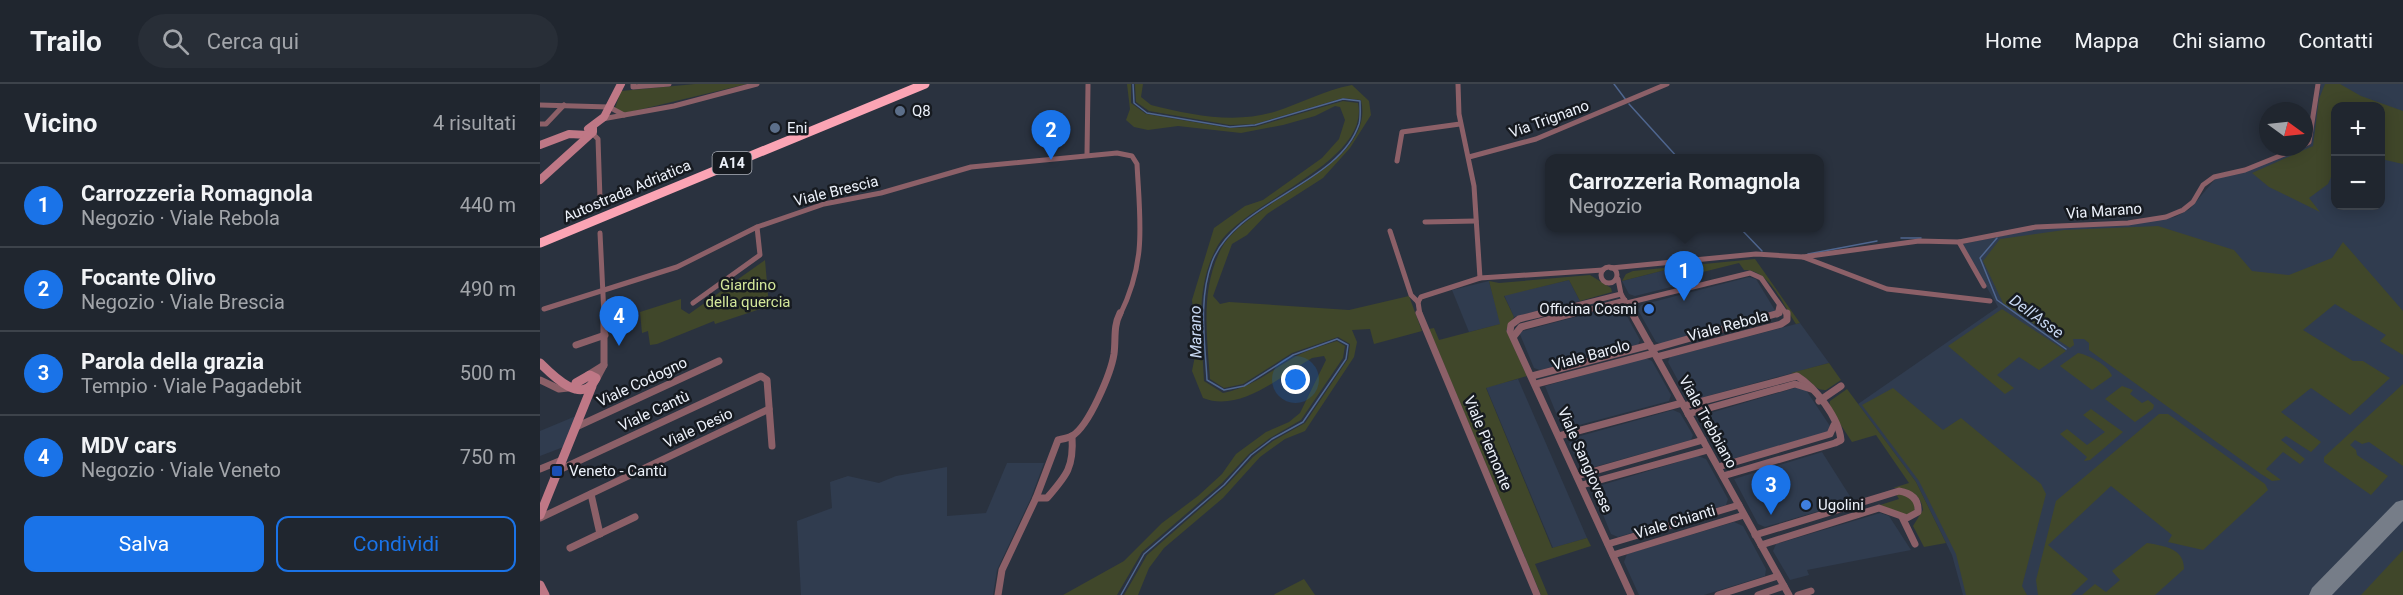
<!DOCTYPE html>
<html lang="it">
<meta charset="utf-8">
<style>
body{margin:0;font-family:Roboto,sans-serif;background:#282e37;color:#f1f3f6}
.controls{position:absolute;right:18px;top:18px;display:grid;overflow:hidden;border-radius:12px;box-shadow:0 3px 15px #0003}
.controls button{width:54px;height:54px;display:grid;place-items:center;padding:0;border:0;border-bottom:2px solid #3d434b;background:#20262f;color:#f1f3f6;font:30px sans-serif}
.compass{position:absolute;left:1719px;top:18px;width:54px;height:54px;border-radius:50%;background:#20262f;box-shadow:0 3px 15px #0003;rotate:105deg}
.you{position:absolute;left:756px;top:296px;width:21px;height:21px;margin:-15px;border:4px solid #fff;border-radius:50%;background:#1a73e8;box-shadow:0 0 0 9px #1a73e833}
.badge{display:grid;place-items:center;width:39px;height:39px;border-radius:50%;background:#1a73e8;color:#fff;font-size:20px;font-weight:700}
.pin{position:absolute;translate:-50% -50px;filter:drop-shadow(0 2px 3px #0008)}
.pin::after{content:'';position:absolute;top:32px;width:21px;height:18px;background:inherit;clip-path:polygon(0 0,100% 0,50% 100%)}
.popup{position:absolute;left:1005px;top:70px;width:279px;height:78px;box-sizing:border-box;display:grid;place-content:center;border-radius:12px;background:#20262f;filter:drop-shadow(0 2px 4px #0005);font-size:20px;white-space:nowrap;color:#a2a5aa}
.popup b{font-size:22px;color:#f1f3f6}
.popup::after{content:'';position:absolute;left:50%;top:100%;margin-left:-12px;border:12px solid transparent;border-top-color:#20262f}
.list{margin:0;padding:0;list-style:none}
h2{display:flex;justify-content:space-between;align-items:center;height:78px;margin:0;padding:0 24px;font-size:26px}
h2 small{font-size:20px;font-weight:400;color:#a2a5aa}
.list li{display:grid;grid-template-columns:39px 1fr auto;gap:18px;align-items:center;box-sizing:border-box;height:84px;padding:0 24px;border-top:2px solid #3d434b}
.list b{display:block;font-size:22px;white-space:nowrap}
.list p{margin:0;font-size:20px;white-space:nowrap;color:#a2a5aa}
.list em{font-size:20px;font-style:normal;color:#a2a5aa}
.actions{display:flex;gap:12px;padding:18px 24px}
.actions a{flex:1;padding:14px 0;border:2px solid #1a73e8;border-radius:12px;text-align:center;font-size:21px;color:#1a73e8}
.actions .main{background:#1a73e8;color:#fff}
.icon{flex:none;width:33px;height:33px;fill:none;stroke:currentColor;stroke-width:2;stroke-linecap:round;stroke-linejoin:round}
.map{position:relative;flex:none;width:1863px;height:511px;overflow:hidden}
header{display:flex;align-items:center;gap:36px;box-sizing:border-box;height:84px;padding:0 30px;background:#20262f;border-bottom:2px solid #3d434b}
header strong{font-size:28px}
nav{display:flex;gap:33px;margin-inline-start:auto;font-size:21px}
.search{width:420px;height:54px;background:#282e37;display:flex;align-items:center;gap:15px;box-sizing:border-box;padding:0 21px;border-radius:33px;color:#a2a5aa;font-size:22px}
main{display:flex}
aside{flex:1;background:#20262f}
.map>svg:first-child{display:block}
.built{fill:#303c4f;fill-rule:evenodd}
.green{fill:#40472a}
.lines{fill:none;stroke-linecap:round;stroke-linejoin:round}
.stream{stroke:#4f668f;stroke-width:1.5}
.taxiway{fill:#767d88;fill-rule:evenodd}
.street-far1{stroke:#8c6068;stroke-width:5}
.street{stroke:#8c6068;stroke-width:7}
.secondary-far1{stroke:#bf7886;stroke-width:8}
.secondary{stroke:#bf7886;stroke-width:9}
.highway{stroke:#fba4b4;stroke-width:9}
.service-dot{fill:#5c6f8a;stroke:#161a20;stroke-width:2}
.shop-dot{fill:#3f7fe0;stroke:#161a20;stroke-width:2}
.transit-dot{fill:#1a4fb4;stroke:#161a20;stroke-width:2}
.labels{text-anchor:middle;stroke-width:5;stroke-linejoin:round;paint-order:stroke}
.shield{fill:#161a20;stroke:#acb0b9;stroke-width:1.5}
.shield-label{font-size:14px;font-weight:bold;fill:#ecf1fa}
.poi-label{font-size:15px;fill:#ecf1fa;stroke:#161a20;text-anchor:start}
.street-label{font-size:15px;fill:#ecf1fa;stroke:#161a20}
.park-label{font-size:15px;fill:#d2e599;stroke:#161a20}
.water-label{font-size:16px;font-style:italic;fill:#c8d8f2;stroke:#161a20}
</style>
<header>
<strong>Trailo</strong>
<div class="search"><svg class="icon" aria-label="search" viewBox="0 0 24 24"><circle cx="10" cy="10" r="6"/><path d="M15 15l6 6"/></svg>Cerca qui</div>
<nav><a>Home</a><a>Mappa</a><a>Chi siamo</a><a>Contatti</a></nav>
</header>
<main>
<aside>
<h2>Vicino<small>4 risultati</small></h2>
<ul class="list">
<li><span class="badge">1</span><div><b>Carrozzeria Romagnola</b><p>Negozio · Viale Rebola</p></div><em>440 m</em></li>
<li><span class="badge">2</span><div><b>Focante Olivo</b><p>Negozio · Viale Brescia</p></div><em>490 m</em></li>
<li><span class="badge">3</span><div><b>Parola della grazia</b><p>Tempio · Viale Pagadebit</p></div><em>500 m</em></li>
<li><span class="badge">4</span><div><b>MDV cars</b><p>Negozio · Viale Veneto</p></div><em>750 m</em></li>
</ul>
<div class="actions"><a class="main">Salva</a><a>Condividi</a></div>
</aside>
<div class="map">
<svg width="1863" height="511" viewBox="0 0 1863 511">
<rect width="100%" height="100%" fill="#2a323f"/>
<g class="built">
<path d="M1781,0H1863V511H1423L1412,471L1376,398L1318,320L1458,223L1422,160L1510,142H1581L1635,133L1650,125L1676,94L1767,63L1771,59ZM1796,22H1840V122H1796Z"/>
<polygon points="1129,185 1139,201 1095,212 1089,210 1082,197"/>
<polygon points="1209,193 1216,195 1236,228 1122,260 1116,258 1098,226 1101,221"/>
<polygon points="1029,196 1040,217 974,233 964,211"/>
<polygon points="949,197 961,240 929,248 912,206"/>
<polygon points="1076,222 1083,225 1100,256 1098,261 1000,286 994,284 979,248"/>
<polygon points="1260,239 1289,279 1153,316 1147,313 1128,278 1130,273"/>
<polygon points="1105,274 1112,277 1131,311 1129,317 1028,344 1021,341 1005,302"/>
<polygon points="978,295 1047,454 1013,464 946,303"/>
<polygon points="1258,303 1266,306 1290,342 1288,348 1188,376 1181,373 1160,332"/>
<polygon points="1133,326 1140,329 1153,351 1151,356 1047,385 1040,382 1029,360 1033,354"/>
<polygon points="36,332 26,362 0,372 0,347"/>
<polygon points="1282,368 1313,417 1225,443 1218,440 1194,395"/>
<polygon points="1158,372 1166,375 1188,415 1186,421 1078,453 1071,450 1052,404"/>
<polygon points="467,379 504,379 491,414 457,486 453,511 261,511 257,437 292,424 290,398 308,392 339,399 356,392 407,383 407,432 446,429"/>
<polygon points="1340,429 1349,432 1371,466 1267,486 1269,491 1250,496 1233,467 1236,460"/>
<polygon points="1194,438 1203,442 1226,485 1225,492 1164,511 1099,511 1084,478 1087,470"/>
</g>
<g class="green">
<polygon points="155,0 207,0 90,28 83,29 75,24 81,7"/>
<path d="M587,0H591V19L606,30L689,44L715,43L803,17L818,19C831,79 702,118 677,163C654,204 662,253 664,297L683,309C713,303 727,289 753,274C766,266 782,262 797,257L805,262L803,274L761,336L730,354L709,370L682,399L602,468L577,511H523L584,477L622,439L658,412L682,390L696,370L726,348L749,338L760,329L786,276L784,272L772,274C741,292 700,329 663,314L652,287L657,262L652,216L674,144L705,122L723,116L782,74L799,55L805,36L800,23L795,22L775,32L743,41L701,49L638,42L608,46L594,43L586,36L590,25Z"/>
<path d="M595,0H603L601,13L611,21C651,31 694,40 734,28C760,20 784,6 812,1L829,17L831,31L810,64L783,94L727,130L707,151L692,160L673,212L680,220L689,218L809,226L869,212L882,247L834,260L830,245L812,246L817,258L814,273L765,347L745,355L720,373L683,414L624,464L609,484L598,511H584L607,471L686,402L713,373L733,357L765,339L808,275L810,260L798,253L752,269L703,300L684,304L670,295C667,251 660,206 681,165C706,116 837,84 821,16L803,14L715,40L690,41L609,27L596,18Z"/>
<polygon points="1785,0 1800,0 1821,12 1863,27 1863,80 1841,75 1840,22 1796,22 1795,84 1788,100 1769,114 1780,128 1729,103 1712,89 1773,62 1779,15"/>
<polygon points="1618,142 1694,166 1712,187 1749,191 1792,174 1803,158 1863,227 1863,271 1840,257 1846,251 1795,220 1763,246 1813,277 1823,277 1850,294 1810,331 1771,304 1741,328 1781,358 1771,368 1746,352 1741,356 1765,375 1760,380 1743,368 1726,385 1741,396 1732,397 1721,390 1549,266 1549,259 1544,255 1533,255 1534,261 1530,264 1463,219 1443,177 1460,155 1524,146"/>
<path d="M1215,175L1260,239L1256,240C1243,221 1229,185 1204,186L1199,179L1135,195L1129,185L1082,197L1086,190L1093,187Z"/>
<polygon points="225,176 229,222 175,240 174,237 117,260 110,261 108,247 102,249 100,228 141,215 141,225 149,230"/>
<polygon points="1050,191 1071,204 1072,208 1040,217 1029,196 964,212 974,233 966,246 987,292 946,304 1012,464 1047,454 1051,462 995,480 1008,511 1001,511 889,245 894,244 899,256 960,240 949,197 959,199"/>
<polygon points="1462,225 1526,267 1499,286 1479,273 1457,291 1474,304 1465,310 1408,262"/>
<path d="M1538,269C1549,271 1568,281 1572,292L1552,306L1520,282Z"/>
<path d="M1289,279L1301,296L1286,306C1272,307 1272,291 1251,289Z"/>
<polygon points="1863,300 1863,382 1829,358 1822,360 1815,356 1810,361 1816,366 1817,371 1848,392 1831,411 1784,378 1784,373"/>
<polygon points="1582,302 1593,306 1590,310 1602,319 1608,316 1614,321 1613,325 1595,338 1565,315"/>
<polygon points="1353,304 1403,346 1421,334 1501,400 1506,410 1482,502 1487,511 1426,511 1416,470 1379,397 1322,321"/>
<path d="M1307,305L1376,398L1406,459L1384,463L1373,442L1383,426C1382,411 1368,403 1353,404L1369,399L1336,351L1312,358L1289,323L1290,317Z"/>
<polygon points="1551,325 1583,348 1550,376 1544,377 1547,373 1520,350 1527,345 1547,361 1565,348 1543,331"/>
<polygon points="1619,330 1628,330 1725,400 1728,406 1663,466 1628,458 1632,451 1571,402 1508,461 1548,495 1531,511 1498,511 1496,496 1516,417"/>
<polygon points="1356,410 1364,410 1374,417 1375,427 1366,431 1340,421 1359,415"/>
<path d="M1607,459C1624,462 1644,464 1644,485L1615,511H1542L1555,500L1566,508L1580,496L1572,487Z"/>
<polygon points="1863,466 1863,511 1821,511"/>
<polygon points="764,495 775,511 734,511 735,510"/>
</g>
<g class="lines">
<g class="stream">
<polyline points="1074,0 1086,16"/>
<polyline points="1089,20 1138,74"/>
<polyline points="1200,144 1222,167"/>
<polyline points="1361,154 1381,154"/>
<polyline points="1457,154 1440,174 1457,216 1526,265"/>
<polyline points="1268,170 1337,157"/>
<path d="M581,511L604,470L684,401L711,371L732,355L763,338L806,275L808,261L797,255L753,271L704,302L684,306L667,296C665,257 658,216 672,178C695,117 799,101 819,40C821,33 820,24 820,17L803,15L715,41L690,43L607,29L594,19L593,0"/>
</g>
<polygon class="taxiway" points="1863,416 1863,437 1792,511 1769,511 1772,504 1856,418"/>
<g class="street-far1">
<polyline points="93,0 93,3 129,0"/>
<polyline points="918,0 919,30 934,102 940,194"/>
<polyline points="0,21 69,23 84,31"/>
<polyline points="62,35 134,22 217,0"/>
<polyline points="0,40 6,40 24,21"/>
<polyline points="52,49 58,55 60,115"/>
<polyline points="1764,61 1769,58 1778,0"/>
<polyline points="547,70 548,1"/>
<polyline points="929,73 996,55 1127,0"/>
<polyline points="857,77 862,48 920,40"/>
<polyline points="885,138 936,137"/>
<polyline points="850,147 871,211 878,218"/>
<polyline points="60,149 64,231"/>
<polyline points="1419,158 1444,202"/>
<polyline points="1263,173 1379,157 1419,158 1496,143 1588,139 1626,133 1643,126 1653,118 1663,101 1674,93 1705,86 1762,63"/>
<circle cx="1069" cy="191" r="8"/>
<polyline points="1071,184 1216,170 1263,173 1347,205 1450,217"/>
<polyline points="1078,195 1081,210 1093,231"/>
<polyline points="878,218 880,231"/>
<polyline points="878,218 881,213 940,194 1063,186"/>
<polyline points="153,219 220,171 217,143"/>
<polyline points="1087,219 1210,189 1221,194 1247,231"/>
<path d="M4,225L137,183L217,143L284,120L341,109L431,83L577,69L592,72L597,80C600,138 607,176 580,231"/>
<polyline points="997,231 1081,210"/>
<polyline points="1029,231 1085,216"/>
<polyline points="1237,231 1239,222"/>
</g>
<g class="street">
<polyline points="879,229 997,511"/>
<polyline points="1003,229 979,235 971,241 970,247 1091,511"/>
<polyline points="1092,229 1249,511"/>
<polyline points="974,252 981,243 1034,229"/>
<polyline points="36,261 65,251"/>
<polyline points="1112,265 1239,229"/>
<polyline points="1117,273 1241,240 1247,236 1247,229"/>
<polyline points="64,281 64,229"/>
<polyline points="48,291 64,281 56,296"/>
<polyline points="992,292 1110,261"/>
<polyline points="0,296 19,305 28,304"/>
<polyline points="996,300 1114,269"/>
<polyline points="1279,317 1301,302"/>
<path d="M1144,322L1257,292C1275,303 1299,334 1301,356L1295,359L1183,392"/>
<polyline points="1148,330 1255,300 1271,305"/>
<polyline points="36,343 179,277"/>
<polyline points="1019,352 1142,319"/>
<polyline points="1178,383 1290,350 1294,341"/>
<polyline points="0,385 22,376"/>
<polyline points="19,386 221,292 227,296 232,362"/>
<polyline points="1037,392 1163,356"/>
<polyline points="1042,401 1168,366"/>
<polyline points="51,410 60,450"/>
<path d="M496,414H507C527,391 534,383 532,352"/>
<polyline points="1362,433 1375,460"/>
<polyline points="0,434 229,325"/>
<path d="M1215,451L1359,407C1371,409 1379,415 1378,428L1367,434L1339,424L1221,461"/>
<polyline points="1068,460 1199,421"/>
<polyline points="30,464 95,433"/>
<polyline points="1073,471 1204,431"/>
<path d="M458,511L462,486L496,414L518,356C522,355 528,354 532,352C549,342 571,289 574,270C576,255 573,243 580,229"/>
<polyline points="1178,511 1238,492"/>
<polyline points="1218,511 1244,502"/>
<polyline points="1258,511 1271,507"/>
</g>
<g class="secondary-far1">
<polyline points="48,45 64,33 81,0"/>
<polyline points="0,61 29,50 48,51"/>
<polyline points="0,96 53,48 53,44"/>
</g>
<g class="secondary">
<path d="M0,279C14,293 43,322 56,294L50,291L36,299L35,305"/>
<polyline points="0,431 52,302"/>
<polyline points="0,501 5,511"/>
</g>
<polyline class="highway" points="0,159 385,0"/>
</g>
<g class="service-dot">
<circle cx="360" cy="27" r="6"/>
<circle cx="235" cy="44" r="6"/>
</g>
<g class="shop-dot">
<circle cx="1109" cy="225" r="6"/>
<circle cx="1266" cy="421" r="6"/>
</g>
<rect class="transit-dot" x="11" y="381" width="12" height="12" rx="3"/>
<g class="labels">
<rect class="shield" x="172.5" y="68" width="39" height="22" rx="4.5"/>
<g class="shield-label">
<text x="192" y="84">A14</text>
</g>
<g class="poi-label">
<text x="372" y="32">Q8</text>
<text x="247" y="49">Eni</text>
<text x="1097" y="230" text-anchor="end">Officina Cosmi</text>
<text x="29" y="392">Veneto - Cantù</text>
<text x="1278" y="426">Ugolini</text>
</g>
<g class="street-label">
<text transform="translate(1009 35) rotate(-20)" y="5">Via Trignano</text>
<text transform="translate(87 107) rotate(-23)" y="5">Autostrada Adriatica</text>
<text transform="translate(296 107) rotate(-14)" y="5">Viale Brescia</text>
<text transform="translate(1564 127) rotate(-4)" y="5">Via Marano</text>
<text transform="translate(1188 242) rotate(-15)" y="5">Viale Rebola</text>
<text transform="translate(1051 271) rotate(-15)" y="5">Viale Barolo</text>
<text transform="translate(102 298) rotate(-25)" y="5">Viale Codogno</text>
<text transform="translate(114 327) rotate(-25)" y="5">Viale Cantù</text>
<text transform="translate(1168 338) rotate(61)" y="5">Viale Trebbiano</text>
<text transform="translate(158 344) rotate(-25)" y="5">Viale Desio</text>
<text transform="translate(948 359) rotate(67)" y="5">Viale Piemonte</text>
<text transform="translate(1045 376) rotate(66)" y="5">Viale Sangiovese</text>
<text transform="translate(1135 438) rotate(-17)" y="5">Viale Chianti</text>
</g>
<g class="park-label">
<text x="208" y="206">Giardino<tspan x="208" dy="17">della quercia</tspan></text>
</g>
<g class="water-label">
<text transform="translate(1497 232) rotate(36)" y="6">Dell'Asse</text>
<text transform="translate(655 248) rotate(-91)" y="6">Marano</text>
</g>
</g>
</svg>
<div class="controls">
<button>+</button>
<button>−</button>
</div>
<svg class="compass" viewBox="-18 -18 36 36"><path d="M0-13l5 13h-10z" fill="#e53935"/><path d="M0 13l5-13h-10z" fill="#a2a5aa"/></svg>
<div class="you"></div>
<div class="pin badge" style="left:1144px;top:217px">1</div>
<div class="popup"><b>Carrozzeria Romagnola</b>Negozio</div>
<div class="pin badge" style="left:511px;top:76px">2</div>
<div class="pin badge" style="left:1231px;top:431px">3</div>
<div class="pin badge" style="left:79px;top:262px">4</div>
</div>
</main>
